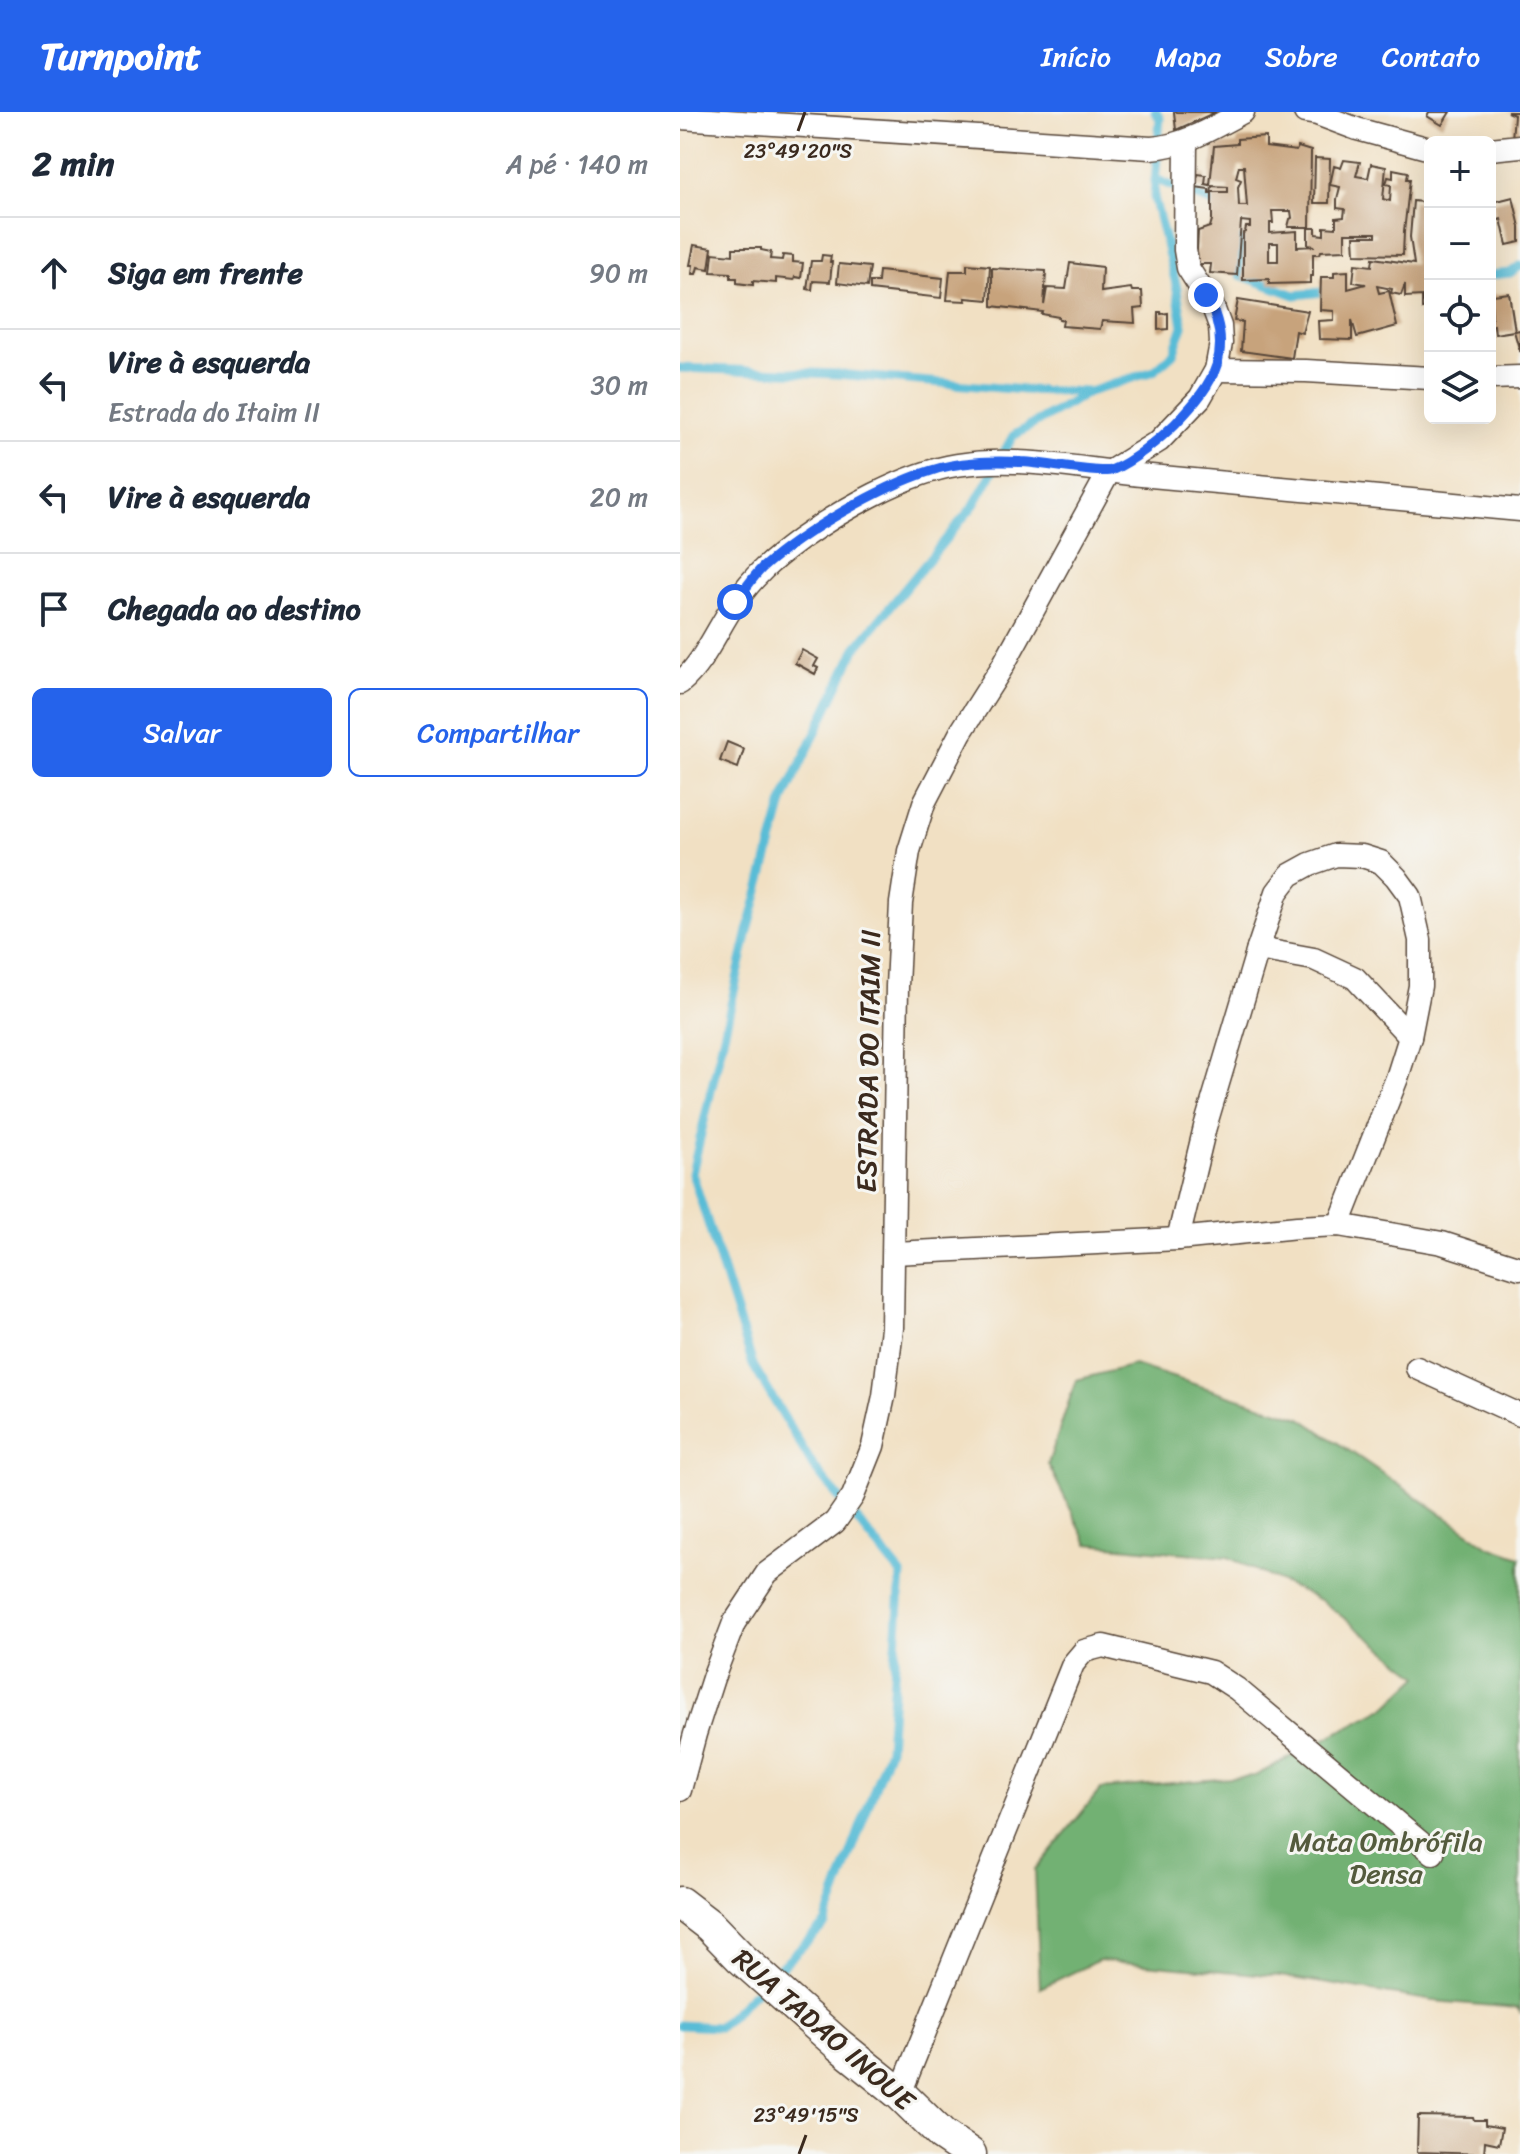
<!DOCTYPE html>
<html lang="pt">
<meta charset="utf-8">
<style>
body{margin:0;font-family:Sriracha,sans-serif;background:#f6f6f7;color:#1f2937}
.controls{position:absolute;right:24px;top:24px;display:grid;overflow:hidden;border-radius:12px;box-shadow:0 8px 32px #0002}
.controls button{width:72px;height:72px;display:grid;place-items:center;padding:0;border:0;border-bottom:2px solid #e0e1e3;background:#fff;color:#1f2937;font:40px sans-serif}
.stop{position:absolute;width:24px;height:24px;margin:-18px;border:6px solid #2563eb;border-radius:50%;background:#fff}
.stop.end{background:#2563eb;border-color:#fff;box-shadow:0 2px 8px #0008}
.list{margin:0;padding:0;list-style:none}
h2{display:flex;justify-content:space-between;align-items:center;height:104px;margin:0;padding:0 32px;font-size:34px}
h2 small{font-size:26px;font-weight:400;color:#747a83}
.list li{display:grid;grid-template-columns:52px 1fr auto;gap:24px;align-items:center;box-sizing:border-box;height:112px;padding:0 32px;border-top:2px solid #e0e1e3}
.list b{display:block;font-size:30px;white-space:nowrap}
.list p{margin:0;font-size:26px;white-space:nowrap;color:#747a83}
.list em{font-size:26px;font-style:normal;color:#747a83}
.actions{display:flex;gap:16px;padding:24px 32px}
.actions a{flex:1;padding:18px 0;border:2px solid #2563eb;border-radius:12px;text-align:center;font-size:28px;color:#2563eb}
.actions .main{background:#2563eb;color:#fff}
.icon{flex:none;width:44px;height:44px;fill:none;stroke:currentColor;stroke-width:2;stroke-linecap:round;stroke-linejoin:round}
.map{position:relative;flex:none;width:840px;height:2042px;overflow:hidden}
header{display:flex;align-items:center;gap:48px;box-sizing:border-box;height:112px;padding:0 40px;background:#2563eb;color:#fff}
header strong{font-size:38px}
nav{display:flex;gap:44px;margin-inline-start:auto;font-size:28px}
main{display:flex}
aside{flex:1;background:#fff}
.map>svg:first-child{display:block}
.forest{fill:#72b173;stroke:#566e48;stroke-width:2}
.lines{fill:none;stroke-linecap:round;stroke-linejoin:round}
.stream{stroke:#58bcd6;stroke-width:9}
.building{fill:#c7a37b;fill-rule:evenodd}
.street-casing{stroke:#564537;stroke-width:25}
.secondary-casing{stroke:#564537;stroke-width:35}
.street{stroke:#fff;stroke-width:22}
.secondary{stroke:#fff;stroke-width:32}
.route{stroke:#2563eb;stroke-width:10}
.ticks{fill:none;stroke:#3b2a1e;stroke-width:3}
.labels{text-anchor:middle;stroke-width:6;stroke-linejoin:round;paint-order:stroke}
.street-label{font-size:28px;fill:#3b2a1e;stroke:#f6f6f2}
.park-label{font-size:28px;fill:#545b3d;stroke:#f6f6f2}
.ticks-label{font-size:20px;text-anchor:middle;fill:#3b2a1e;stroke:#f6f6f2;stroke-width:6;stroke-linejoin:round;paint-order:stroke}
</style>
<header>
<strong>Turnpoint</strong>
<nav><a>Início</a><a>Mapa</a><a>Sobre</a><a>Contato</a></nav>
</header>
<main>
<aside>
<h2>2 min<small>A pé · 140 m</small></h2>
<ul class="list">
<li><svg class="icon" aria-label="ahead" viewBox="0 0 24 24"><path d="M12 20V5M6 11l6-6 6 6"/></svg><div><b>Siga em frente</b></div><em>90 m</em></li>
<li><svg class="icon" aria-label="left" viewBox="0 0 24 24"><path d="M17 20v-9H6M10 6l-5 5 5 5"/></svg><div><b>Vire à esquerda</b><p>Estrada do Itaim II</p></div><em>30 m</em></li>
<li><svg class="icon" aria-label="left" viewBox="0 0 24 24"><path d="M17 20v-9H6M10 6l-5 5 5 5"/></svg><div><b>Vire à esquerda</b></div><em>20 m</em></li>
<li><svg class="icon" aria-label="arrive" viewBox="0 0 24 24"><path d="M6 21V4h12l-3 4 3 4H6"/></svg><div><b>Chegada ao destino</b></div></li>
</ul>
<div class="actions"><a class="main">Salvar</a><a>Compartilhar</a></div>
</aside>
<div class="map">
<svg width="840" height="2042" viewBox="0 0 840 2042">
<rect width="100%" height="100%" fill="#f6f6f2"/>
<filter id="ink" filterUnits="userSpaceOnUse"><feTurbulence type="fractalNoise" baseFrequency=".0125" numOctaves="2"/><feDisplacementMap in="SourceGraphic" scale="16" xChannelSelector="R" yChannelSelector="G"/><feConvolveMatrix kernelMatrix="1 2 1 2 8 2 1 2 1" color-interpolation-filters="sRGB"/></filter>
<filter id="wash" filterUnits="userSpaceOnUse"><feTurbulence type="fractalNoise" baseFrequency=".006" numOctaves="4" result="noise"/><feDisplacementMap in="SourceGraphic" scale="32" xChannelSelector="R" yChannelSelector="G"/><feGaussianBlur stdDeviation="1.8" result="paint"/><feColorMatrix in="noise" values="0 0 0 0 0 0 0 0 0 0 0 0 0 0 0 0 0 1.4 0 .05"/><feComposite in="paint" operator="in"/></filter>
<g filter="url(#wash)">
<rect width="100%" height="100%" fill="#f1e0c3"/>
<polygon class="forest" points="454,1253 621,1306 809,1434 840,1445 840,1900 837,1896 754,1889 600,1864 419,1848 360,1876 355,1758 421,1677 575,1664 706,1595 739,1564 642,1489 548,1445 408,1432 368,1352 396,1268"/>
<g class="lines">
<g class="stream">
<polyline points="475,67 543,95"/>
<polyline points="559,128 560,163 615,183 651,179"/>
<polyline points="810,163 830,161 840,154"/>
<polyline points="0,256 157,262 344,278 408,280"/>
<polyline points="0,1913 39,1915 145,1812 209,1637 221,1462 133,1354 73,1253 12,1061 68,819 104,687 176,536 294,393 333,324 409,280 474,259 493,242 503,214 496,172 474,85 480,6 475,0"/>
</g>
</g>
<g id="blocks">
<g class="building">
<polygon points="494,0 536,0 496,18"/>
<polygon points="749,0 770,0 762,13 747,4"/>
<polygon points="827,0 840,0 840,26 832,27 834,3"/>
<path d="M586,25V35L616,39L618,35L631,39L630,115H608L610,107L612,106L611,99H592L593,111H590V121L617,119V135L635,134L628,133V116H636V122L644,123V115L656,116V106L664,105L665,97L657,96V87L660,75L650,73L654,54L661,56L664,48L680,50L676,64L688,66L691,52L706,55L703,87L710,89L711,73L706,72L708,65L713,66V57L728,60L727,67H730L724,120L723,143L675,142L674,124H696V121H665V138L641,139L640,142H633V164H630V171L589,172V167L563,168V121L565,120L566,115H570V110L561,109L557,163L530,161L531,152H512L509,139L517,138L518,119L530,115L532,108V80H548V75L532,74L531,81H529V77L515,75L518,62L526,63L525,72L530,73L534,34L557,32V27ZM559,54H564L567,94H559L558,75L561,68L556,66ZM589,131H598V149H589Z"/>
<polygon points="635,46 650,47 649,91 634,91"/>
<polygon points="833,85 840,115 840,130 827,133 821,107 816,109 813,90"/>
<polygon points="733,89 750,91 750,196 742,197 742,184 725,185 725,172 721,183 711,181 712,177 697,174 699,181 709,179 717,214 677,225 672,208 672,228 639,227 638,209 654,208 654,199 640,198 641,165 654,165 654,160 668,159 668,177 686,172 673,170 675,152 692,154 693,146 734,152 730,125"/>
<polygon points="14,133 32,136 29,157 18,155 16,162 12,162 13,153 10,153"/>
<polygon points="53,136 81,136 81,138 91,140 90,147 102,148 103,143 113,144 113,150 123,151 121,166 115,165 114,168 96,166 96,171 73,169 73,173 57,171 57,166 51,166 51,161 31,160 33,141 53,143"/>
<polygon points="142,143 151,144 150,150 152,150 150,170 133,169 132,178 127,177 131,149 141,149"/>
<polygon points="390,151 422,155 421,180 451,176 452,179 462,179 463,196 454,197 455,211 422,209 420,217 382,214 383,208 379,207 379,205 362,202 363,200 312,194 312,156 366,159 364,193 367,176 386,177"/>
<polygon points="159,152 190,155 187,175 157,171"/>
<polygon points="287,152 310,154 308,188 285,186 286,189 267,188 270,159 287,159"/>
<polygon points="199,159 263,166 261,186 190,178 190,170 198,170"/>
<polygon points="810,178 813,183 829,181 835,219 840,218 840,240 834,219 815,222 814,213 810,214 812,203"/>
<polygon points="558,188 628,199 622,221 616,219 612,246 561,239 563,210 554,209"/>
<polygon points="478,200 481,200 481,202 488,201 488,217 478,218"/>
<polygon points="122,538 138,547 134,554 138,556 135,562 115,551"/>
<polygon points="47,630 64,637 58,656 40,649"/>
<polygon points="738,2004 793,2005 794,2008 805,2008 805,2013 822,2016 819,2032 805,2029 804,2042 737,2040"/>
</g>
</g>
</g>
<g filter="url(#ink)">
<use href="#blocks" fill-opacity="0" stroke="#564537" stroke-width="2"/>
<g class="lines">
<g class="street-casing">
<g id="street">
<polyline points="625,0 637,2 677,17 750,37"/>
<path d="M0,6L471,36C504,34 534,15 563,0"/>
<polyline points="810,37 840,34"/>
<polyline points="536,258 626,259 750,266"/>
<polyline points="810,266 840,265"/>
<path d="M0,571C24,551 37,517 55,491C74,463 92,448 119,428C161,398 226,361 277,353C341,343 407,358 471,364C594,375 717,387 840,398"/>
<polyline points="578,837 634,847 675,866 730,925"/>
<polyline points="498,1127 525,1015 578,837 597,780 610,763 630,752 656,743 682,744 701,750 716,765 730,784 740,828 740,874 730,925 717,966 659,1113"/>
<polyline points="214,1141 498,1127 617,1115 659,1113 762,1131 840,1156"/>
<polyline points="737,1256 840,1303"/>
<polyline points="0,1678 15,1622 33,1566 54,1511 87,1461 155,1410 173,1384 193,1334 204,1284 212,1216 217,874 221,791 229,739 244,691 281,620 321,557 429,360 479,329 520,286 536,258 541,231 540,214 533,195 508,156 505,138 506,29"/>
<polyline points="220,1982 393,1552 404,1539 423,1534 531,1560 557,1577 753,1741"/>
</g>
</g>
<g class="secondary-casing">
<polyline id="secondary" points="0,1791 30,1814 61,1846 159,1933 220,1982 262,2023 290,2042"/>
</g>
<use href="#street" class="street"/>
<use href="#secondary" class="secondary"/>
</g>
</g>
<g class="lines" filter="url(#ink)">
<path class="route" d="M55,490C64,479 72,466 82,456C124,419 198,376 250,359C279,349 311,349 341,350C359,350 421,363 432,358C452,350 480,327 495,312C535,271 556,238 526,183"/>
</g>
<path class="ticks" d="M118,19L125,0M119,2042L126,2023"/>
<g class="labels">
<g class="street-label">
<text transform="translate(188 949) rotate(-89)" y="10">ESTRADA DO ITAIM II</text>
<text transform="translate(144 1917) rotate(41)" y="10">RUA TADAO INOUE</text>
</g>
<g class="park-label">
<text x="706" y="1739">Mata Ombrófila<tspan x="706" dy="32">Densa</tspan></text>
</g>
</g>
<g class="ticks-label">
<text x="118" y="46">23°49'20"S</text>
<text x="126" y="2010">23°49'15"S</text>
</g>
</svg>
<div class="controls">
<button>+</button>
<button>−</button>
<button><svg class="icon" aria-label="locate" viewBox="0 0 24 24"><circle cx="12" cy="12" r="6"/><path d="M12 2v4M12 18v4M2 12h4M18 12h4"/></svg></button>
<button><svg class="icon" aria-label="layers" viewBox="0 0 24 24"><path d="M12 4l9 5-9 5-9-5zM3 14l9 5 9-5"/></svg></button>
</div>
<div class="stop" style="left:55px;top:490px"></div>
<div class="stop end" style="left:526px;top:183px"></div>
</div>
</main>
